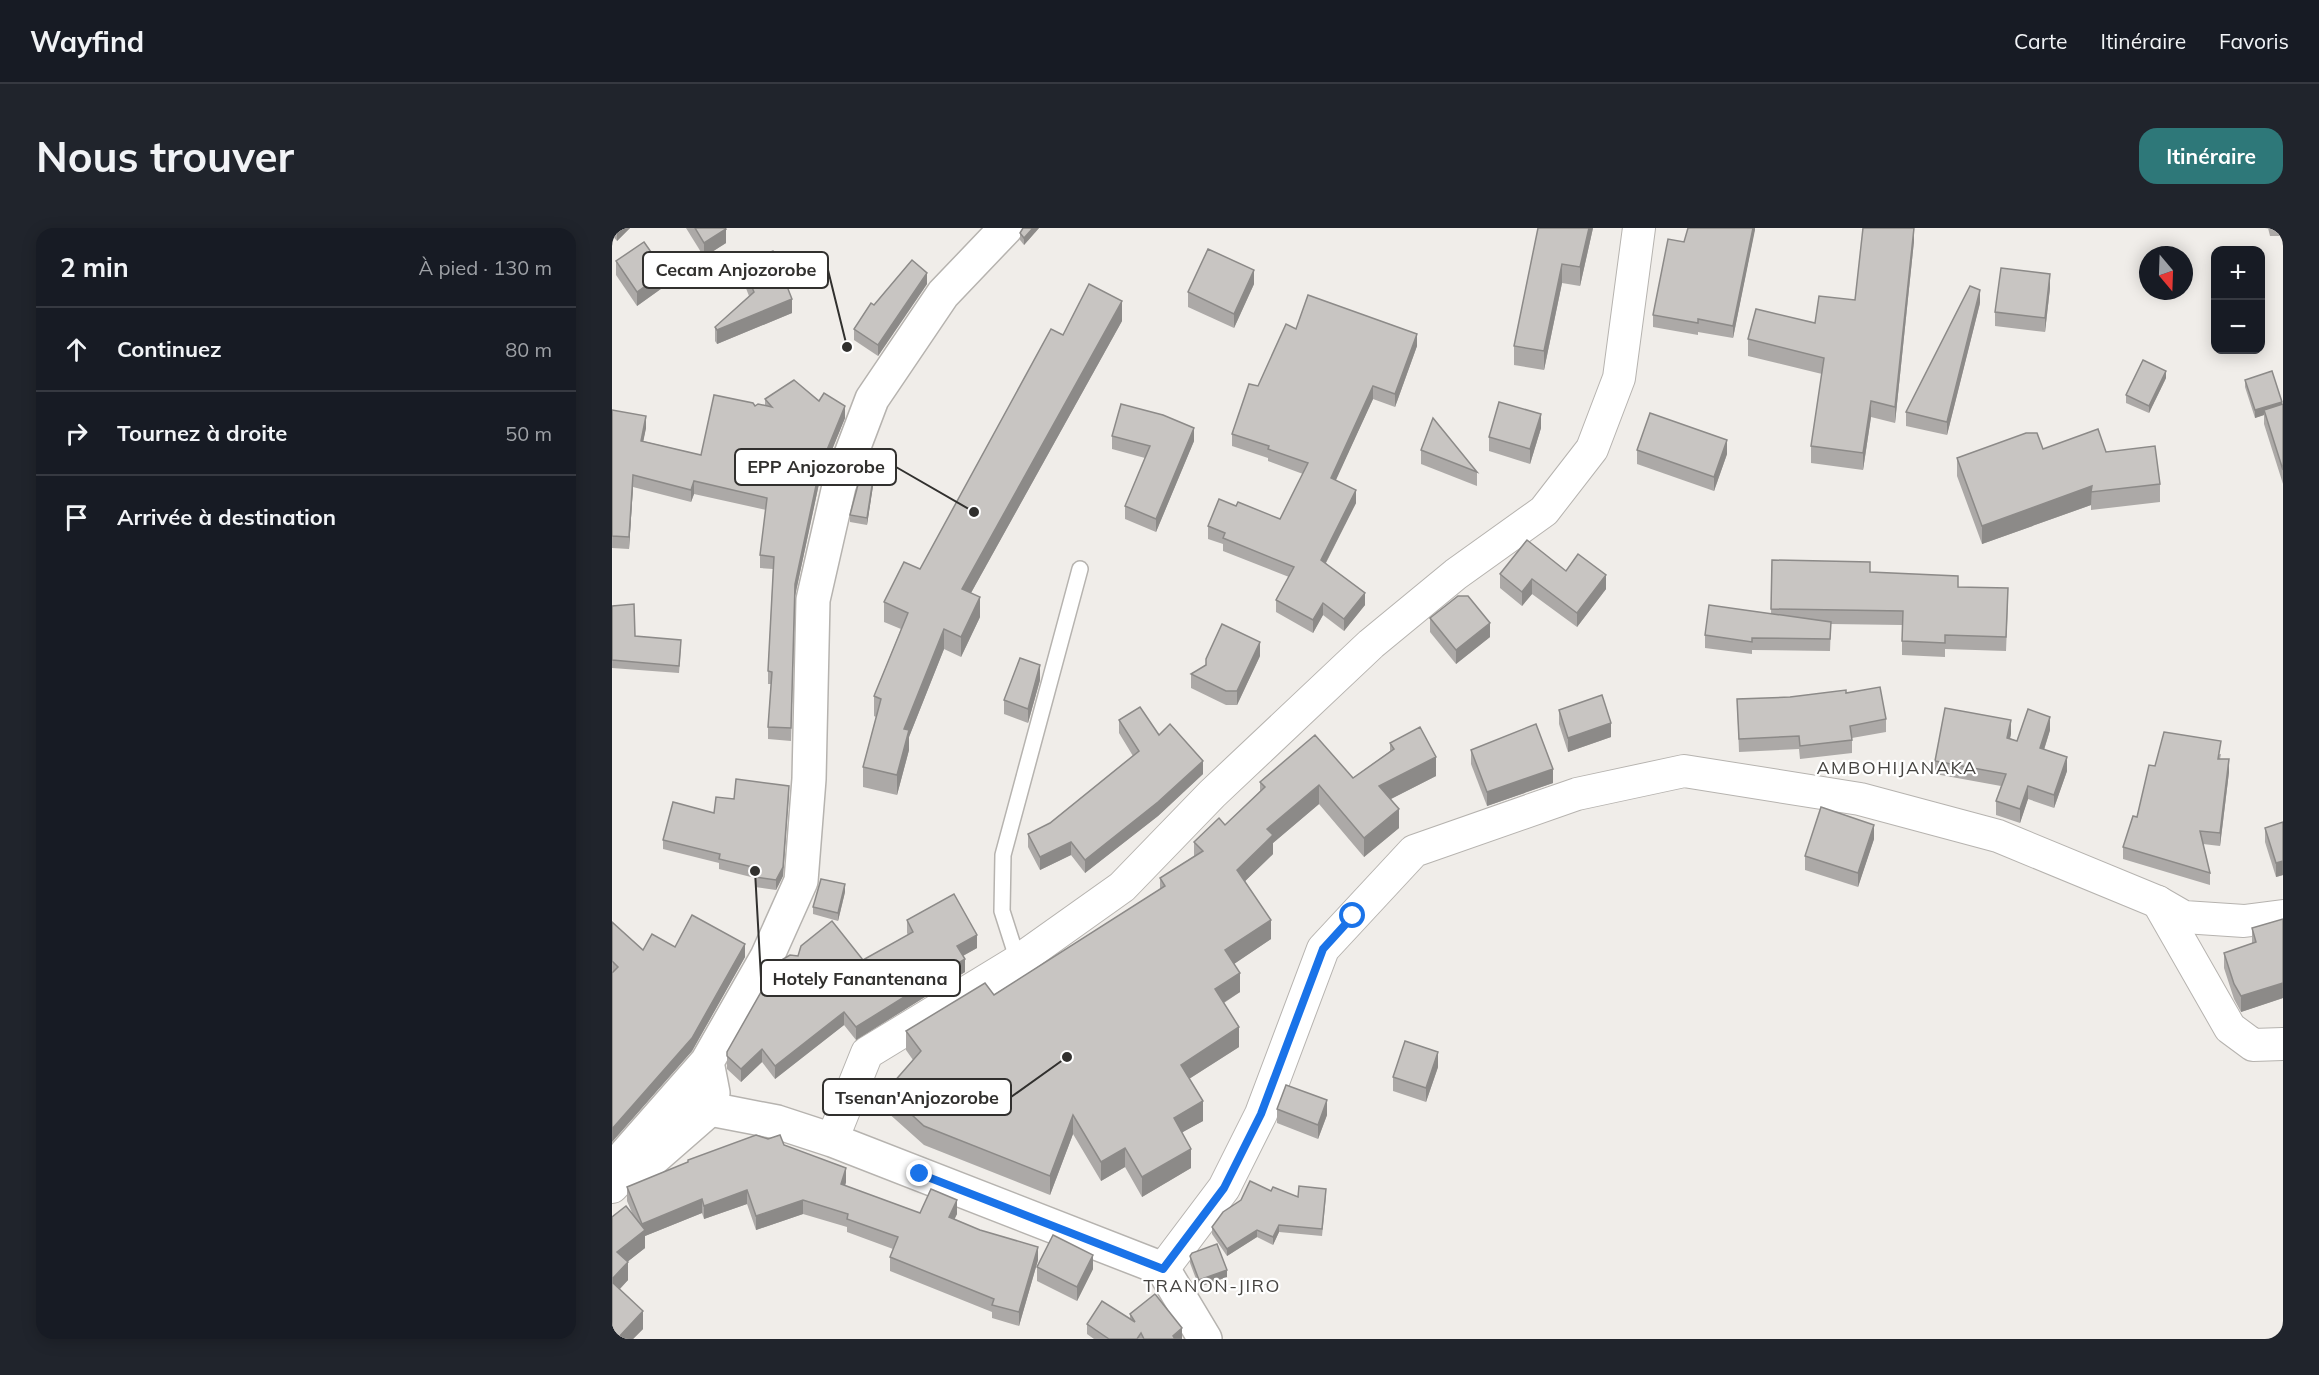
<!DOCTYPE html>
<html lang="fr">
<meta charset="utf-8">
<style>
body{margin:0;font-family:Mulish,sans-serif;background:#20242c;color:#f1f3f6}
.controls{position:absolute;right:18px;top:18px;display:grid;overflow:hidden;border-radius:12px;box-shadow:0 3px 15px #0003}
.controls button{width:54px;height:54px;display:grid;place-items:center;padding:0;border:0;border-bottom:2px solid #363941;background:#171b24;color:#f1f3f6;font:30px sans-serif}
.compass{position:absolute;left:1527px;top:18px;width:54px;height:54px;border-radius:50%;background:#171b24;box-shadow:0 3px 15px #0003;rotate:161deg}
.stop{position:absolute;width:18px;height:18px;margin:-14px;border:4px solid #1a73e8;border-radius:50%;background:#fff}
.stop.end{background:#1a73e8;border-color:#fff;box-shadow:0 2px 6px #0008}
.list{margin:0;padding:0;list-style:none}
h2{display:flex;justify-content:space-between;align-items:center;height:78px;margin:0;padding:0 24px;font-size:26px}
h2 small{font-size:20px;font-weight:400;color:#9ea1a6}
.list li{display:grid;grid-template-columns:39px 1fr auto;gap:18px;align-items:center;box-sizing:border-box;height:84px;padding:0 24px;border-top:2px solid #363941}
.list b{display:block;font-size:22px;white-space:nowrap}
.list em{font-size:20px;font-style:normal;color:#9ea1a6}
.icon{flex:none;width:33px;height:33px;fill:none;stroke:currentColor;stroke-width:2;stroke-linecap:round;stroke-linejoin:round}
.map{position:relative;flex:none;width:1671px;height:1111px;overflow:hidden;border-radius:18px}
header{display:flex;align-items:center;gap:36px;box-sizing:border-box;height:84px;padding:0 30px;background:#171b24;border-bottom:2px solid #363941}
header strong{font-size:28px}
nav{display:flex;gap:33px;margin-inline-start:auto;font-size:21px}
.intro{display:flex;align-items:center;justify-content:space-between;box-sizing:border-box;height:144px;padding:0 36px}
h1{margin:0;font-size:42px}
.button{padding:15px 27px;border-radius:18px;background:#2e7879;color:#fff;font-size:21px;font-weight:700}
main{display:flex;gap:36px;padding:0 36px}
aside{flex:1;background:#171b24;border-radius:18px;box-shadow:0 3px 15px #0003}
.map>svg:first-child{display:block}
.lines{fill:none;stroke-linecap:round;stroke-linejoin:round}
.lane-casing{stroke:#b6b3af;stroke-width:18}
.street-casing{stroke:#b6b3af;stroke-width:34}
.secondary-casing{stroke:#b6b3af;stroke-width:36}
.lane{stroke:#fff;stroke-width:15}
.street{stroke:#fff;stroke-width:32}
.secondary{stroke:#fff;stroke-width:33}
.wall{fill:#aca9a7}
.shaded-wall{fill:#8c8a88}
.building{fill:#c8c5c2;stroke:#8c8a88;stroke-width:1.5}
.route{stroke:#1a73e8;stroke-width:8}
.labels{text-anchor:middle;stroke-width:4.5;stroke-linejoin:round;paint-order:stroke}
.neighbourhood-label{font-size:18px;letter-spacing:1.5px;fill:#464441;stroke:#fff}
.leader{fill:none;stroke:#31302e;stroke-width:2}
.callout-dot{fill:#31302e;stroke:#fff;stroke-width:2}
.callout{fill:#fff;stroke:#31302e;stroke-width:2}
.callout-label{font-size:18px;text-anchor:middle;font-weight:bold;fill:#31302e}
</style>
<header>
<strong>Wayfind</strong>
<nav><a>Carte</a><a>Itinéraire</a><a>Favoris</a></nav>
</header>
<div class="intro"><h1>Nous trouver</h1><a class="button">Itinéraire</a></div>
<main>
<aside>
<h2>2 min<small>À pied · 130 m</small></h2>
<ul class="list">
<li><svg class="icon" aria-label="ahead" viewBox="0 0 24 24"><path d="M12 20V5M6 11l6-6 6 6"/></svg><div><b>Continuez</b></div><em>80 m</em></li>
<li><svg class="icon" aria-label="right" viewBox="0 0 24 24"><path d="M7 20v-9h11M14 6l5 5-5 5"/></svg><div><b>Tournez à droite</b></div><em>50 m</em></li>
<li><svg class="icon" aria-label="arrive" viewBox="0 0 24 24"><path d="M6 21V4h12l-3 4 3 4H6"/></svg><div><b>Arrivée à destination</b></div></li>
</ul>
</aside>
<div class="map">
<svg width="1671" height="1111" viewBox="0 0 1671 1111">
<rect width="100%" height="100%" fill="#f0ede9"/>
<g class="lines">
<g class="lane-casing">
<polyline id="lane" points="406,733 390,683 391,627 468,341"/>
</g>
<g class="street-casing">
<g id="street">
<polyline points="1546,674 1618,800 1641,817 1671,816"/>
<polyline points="220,912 255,825 406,733 510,659 600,566 759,416 844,346 932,283 980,221 1007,150 1027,0"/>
<polyline points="0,959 18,940"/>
<polyline points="551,1041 612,960 649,886 711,721 802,623 965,566 1072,543 1248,571 1386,608 1546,674 1572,689 1632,693 1671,688"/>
</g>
</g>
<g class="secondary-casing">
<g id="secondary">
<polyline points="95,834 101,865 98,881 35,936 26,941 14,938 11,933 14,926 95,834 155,729 189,653 197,551 201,372 227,258 260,171 331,66 394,0"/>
<polyline points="98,881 165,894 220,912 551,1041 593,1111"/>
</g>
</g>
<use href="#lane" class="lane"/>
<use href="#street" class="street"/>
<use href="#secondary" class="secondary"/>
</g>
<g class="wall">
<polygon points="0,0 18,0 5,13 0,7"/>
<polygon points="74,0 113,0 114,15 92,29"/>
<polygon points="411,0 427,0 412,17 408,12 408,5"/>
<polygon points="926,0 981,0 968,58 950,55 932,142 902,137 902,118"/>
<polygon points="1143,0 1121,110 1086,104 1086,107 1041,99 1041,87 1072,14"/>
<polygon points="1656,0 1671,0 1669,8 1658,8"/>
<polygon points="1302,13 1283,195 1259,189 1251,242 1199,235 1199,218 1210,146 1136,128 1136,111 1203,95 1243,72"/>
<polygon points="4,33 53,58 25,78 4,47"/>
<polygon points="130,36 180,85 105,116 103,113 103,99 137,68 130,50"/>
<polygon points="315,56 266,128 242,112 242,101 262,77"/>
<polygon points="642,56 622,100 576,79 576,64"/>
<polygon points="1438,60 1433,104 1383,98 1383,84"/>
<polygon points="1368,75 1335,207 1294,198 1294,184"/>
<polygon points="510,93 359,365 368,389 349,429 332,421 297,509 297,522 285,567 251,559 251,539 264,489 262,488 262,468 289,401 272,394 272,374 308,341 451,107"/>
<polygon points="684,101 805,118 783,179 761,171 723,253 744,275 714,335 753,377 732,403 711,387 701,405 664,384 664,372 677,349 611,323 611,316 596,311 596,298 624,278 668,291 691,246 656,233 656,230 620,218 620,206 646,158"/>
<polygon points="1554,150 1537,185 1514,175 1514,167"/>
<polygon points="1633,152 1671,176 1671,256 1652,196 1652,187 1643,190 1633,159"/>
<polygon points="153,171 207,173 233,190 208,251 183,368 179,513 156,511 156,499 159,456 156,456 156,443 161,341 148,340 148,327 154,282 82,266 79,274 21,259 17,321 0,320 0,182 34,200 31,213 89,227 143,178 153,177"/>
<polygon points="929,200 918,236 877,223 877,209"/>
<polygon points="500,208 582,213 544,304 513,291 513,278 533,230 500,221"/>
<polygon points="1431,221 1494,224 1548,256 1548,274 1479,282 1479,277 1370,316 1345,248 1345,230"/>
<polygon points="809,222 865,244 865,258 809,236"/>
<polygon points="1025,222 1115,226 1102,263 1025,236"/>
<polygon points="261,258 255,297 238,294 238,287"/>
<polygon points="1160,332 1258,344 1346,359 1396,374 1394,423 1333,421 1333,429 1290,427 1290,397 1219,396 1218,423 1140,422 1140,426 1093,420 1093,407 1159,386"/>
<polygon points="954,343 994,361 965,399 920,366 910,378 888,360 888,346"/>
<polygon points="0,378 23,408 69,419 67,445 0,440"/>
<polygon points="818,390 878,409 844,436 818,404"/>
<polygon points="648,428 625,477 614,477 579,460 579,446"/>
<polygon points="428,452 416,495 392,486 392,472"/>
<polygon points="1178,469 1274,491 1274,504 1240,510 1240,525 1188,531 1187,521 1127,524 1125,471"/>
<polygon points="947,482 999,509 956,524 947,496"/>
<polygon points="507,492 547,507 591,546 546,588 473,645 459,627 428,642 416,619 416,606 438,595 521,528 507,505"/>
<polygon points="1438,502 1432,522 1455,543 1442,580 1416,571 1408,595 1384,587 1384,573 1389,558 1323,546 1323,533 1399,506 1398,510 1405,513"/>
<polygon points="778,515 824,548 779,571 787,600 752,629 707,576 661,615 661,626 633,653 659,711 622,736 628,764 612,775 627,819 577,851 591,893 570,904 579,940 530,969 513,939 489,953 461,906 438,967 312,917 274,883 274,863 301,832 294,822 294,803 382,767 548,661 548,650 582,628 582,614 613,597 648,563 648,554 741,550 778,523"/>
<polygon points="859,522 941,555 875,578 859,536"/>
<polygon points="1609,526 1608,531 1617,544 1608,618 1591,616 1598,645 1598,657 1511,631 1511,619 1525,589 1543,538"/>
<polygon points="177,568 171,648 164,662 143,659 143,650 107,641 107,635 51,621 51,612 102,585 122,571"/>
<polygon points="1671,594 1671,647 1664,649 1653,614 1653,600"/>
<polygon points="1262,611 1246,659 1193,642 1193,628"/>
<polygon points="233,664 226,693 201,686 201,679"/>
<polygon points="1671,691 1671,770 1629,784 1622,771 1612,740 1612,725 1640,716 1640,700"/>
<polygon points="295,692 365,720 351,728 353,744 244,812 232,797 163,851 150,834 129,854 115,841 115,824 251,732 296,707 295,705"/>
<polygon points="0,694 31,722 63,719 133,729 80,823 0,914"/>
<polygon points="826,839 814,874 781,863 781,849"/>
<polygon points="665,881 715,887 706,911 665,895"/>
<polygon points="172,917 234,954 233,958 308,985 345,986 342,991 426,1032 407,1098 380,1090 380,1084 278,1043 278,1029 281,1021 235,1004 235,999 191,986 144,1002 135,976 92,991 90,985 33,1008 33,1020 15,1034 16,1052 8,1061 31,1101 21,1111 0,1111 0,989 21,987 15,973 15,959 76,934 76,932"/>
<polygon points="659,963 686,969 714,968 710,1008 667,1004 661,1017 645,1009 615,1028 600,1006 600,999 629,972"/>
<polygon points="578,1028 615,1049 587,1059 578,1035"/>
<polygon points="425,1039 481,1041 465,1073 425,1053"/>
<polygon points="518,1086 570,1111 482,1111 475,1106 475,1096 518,1091"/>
</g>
<g class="shaded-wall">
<polygon points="6,0 18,0 5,13 5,1"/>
<polygon points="421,0 427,0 412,17 412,10"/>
<polygon points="977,0 981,0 968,58 968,39"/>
<polygon points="1141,0 1143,0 1143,2 1121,110 1121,98"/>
<polygon points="1302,0 1302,13 1283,195 1283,179"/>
<rect x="1669" y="0" width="2" height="8"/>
<polygon points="114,1 114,15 92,29 92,15"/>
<polygon points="950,36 950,55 932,142 932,123"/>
<polygon points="642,42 642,56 622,100 622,86"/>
<polygon points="53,44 53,58 25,78 25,64"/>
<polygon points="315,45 315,56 266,128 266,117"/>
<polygon points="1438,46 1438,60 1433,104 1433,90"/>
<polygon points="1368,62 1368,75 1335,207 1335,194"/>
<polygon points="180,71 180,85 105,116 105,102"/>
<polygon points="510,73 510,93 350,381 350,361"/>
<polygon points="805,106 805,118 783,179 783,166"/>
<polygon points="1554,143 1554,150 1537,185 1537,178"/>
<polygon points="761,158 761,171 719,263 719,250"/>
<polygon points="1259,173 1259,189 1251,242 1251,225"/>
<polygon points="1670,174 1670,181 1652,182 1652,187 1643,190 1643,182"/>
<polygon points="233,178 233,190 208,251 183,368 179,513 183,356 208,239"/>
<polygon points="929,186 929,200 918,236 918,221"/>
<polygon points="34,188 34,200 29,225 29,213"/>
<polygon points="582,200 582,213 544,304 544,291"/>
<polygon points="1115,212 1115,226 1102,263 1102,249"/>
<polygon points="21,247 21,259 17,321 17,309"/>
<polygon points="261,251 261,258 255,297 255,290"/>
<polygon points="82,253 82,266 79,274 79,262"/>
<polygon points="1480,258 1479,277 1370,316 1370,298"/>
<polygon points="744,262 744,275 709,344 709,332"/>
<polygon points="994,347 994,361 965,399 965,385"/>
<polygon points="920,351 920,366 910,378 910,364"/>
<polygon points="753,365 753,377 732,403 732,391"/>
<polygon points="368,369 368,389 349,429 349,409"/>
<polygon points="711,375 711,387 701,405 701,392"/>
<polygon points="878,395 878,409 844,436 844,422"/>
<polygon points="332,401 332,421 297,509 297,522 285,567 285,547 292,501"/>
<polygon points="648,414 648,428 625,477 625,463"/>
<polygon points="428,437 428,452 416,495 416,481"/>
<polygon points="1438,489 1438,502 1428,534 1428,520"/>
<polygon points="1399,492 1399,506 1395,523 1395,510"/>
<polygon points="999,495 999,509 956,524 956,510"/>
<polygon points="824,529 824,548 767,577 767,558"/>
<polygon points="1455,529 1455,543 1442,580 1442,567"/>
<polygon points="1617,531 1617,544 1608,618 1608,605"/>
<polygon points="591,533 591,546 546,588 473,645 473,632"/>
<polygon points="941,541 941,555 875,578 875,564"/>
<polygon points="707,557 707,576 661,615 661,626 625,661 625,642 655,601"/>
<polygon points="177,558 171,648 164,662 164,652"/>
<polygon points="1416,558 1416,571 1408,595 1408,581"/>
<polygon points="787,581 787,600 752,629 752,610"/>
<polygon points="1262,597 1262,611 1246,659 1246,645"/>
<polygon points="459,614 459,627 428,642 428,629"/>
<polygon points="1671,633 1671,647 1664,649 1664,635"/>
<polygon points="233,656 233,664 226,693 226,685"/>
<polygon points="659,692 659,711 613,742 613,722"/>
<polygon points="365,707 365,720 345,731 345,718"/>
<polygon points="133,716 133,729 80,823 0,914 0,901"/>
<polygon points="353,731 353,744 244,812 244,799"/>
<polygon points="628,745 628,764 603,780 603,761"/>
<polygon points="1671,755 1671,770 1629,784 1629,768"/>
<polygon points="232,784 232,797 163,851 163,838"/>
<polygon points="627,799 627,819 569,856 569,837"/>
<polygon points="150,821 150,834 129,854 129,841"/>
<polygon points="826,824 826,839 814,874 814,860"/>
<polygon points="715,872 715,887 706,911 706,897"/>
<polygon points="591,873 591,893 562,909 562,890"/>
<polygon points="461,887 461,906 438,967 438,948"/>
<polygon points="513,920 513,939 489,953 489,934"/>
<polygon points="579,921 579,940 530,969 530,949"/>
<polygon points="234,940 234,954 229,970 229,956"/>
<polygon points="135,962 135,976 92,991 92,978"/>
<polygon points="90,971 90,985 33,1008 33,1020 5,1042 5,1024 30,1004 30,996"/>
<polygon points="191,972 191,986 144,1002 144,988"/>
<polygon points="345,972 345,986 337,1003 337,989"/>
<polygon points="667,997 667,1004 661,1017 661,1009"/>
<polygon points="645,1002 645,1009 615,1028 615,1021"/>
<polygon points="426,1019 426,1032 407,1098 407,1084"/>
<polygon points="481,1027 481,1041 465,1073 465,1059"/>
<polygon points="16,1034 16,1052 0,1069 0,1051"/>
<polygon points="615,1042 615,1049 587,1059 587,1052"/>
<polygon points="31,1083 31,1101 21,1111 5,1111"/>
<polygon points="570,1100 570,1111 561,1111 561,1108"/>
</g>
<g class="building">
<polygon points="83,0 113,0 114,1 92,15"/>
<polygon points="411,0 421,0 412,10 408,5"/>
<polygon points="926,0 977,0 968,39 950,36 932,123 902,118"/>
<polygon points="1076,0 1141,0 1121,98 1086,91 1086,95 1041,87 1056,11 1072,14"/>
<polygon points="1251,0 1302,0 1283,179 1259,173 1251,225 1199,218 1212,130 1136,111 1144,81 1203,95 1207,68 1243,72"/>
<polygon points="32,14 53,44 25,64 4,33"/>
<polygon points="596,21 642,42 622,86 576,64"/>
<polygon points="161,23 180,71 105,102 103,99 142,64 130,36"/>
<polygon points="300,32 315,45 266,117 242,101 259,75 262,77"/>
<polygon points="1389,40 1438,46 1433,90 1383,84"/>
<polygon points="477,56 510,73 350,361 368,369 349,409 332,401 292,501 297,502 285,547 251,539 269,471 262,468 296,385 272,374 292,334 308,341 439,101 451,107"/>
<polygon points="1358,58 1368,62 1335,194 1294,184"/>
<polygon points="696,67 805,106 783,166 761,158 719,250 744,262 709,332 753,365 732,391 711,375 701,392 664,372 682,339 611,310 613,305 596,298 607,271 624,278 626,274 668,291 696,235 656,221 657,218 620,206 637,156 646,158 674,96 684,101"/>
<polygon points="1531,132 1554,143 1537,178 1514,167"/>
<polygon points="1660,143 1670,174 1643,182 1633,152"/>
<polygon points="182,152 207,173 212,165 233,178 208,239 183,356 179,500 156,499 160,444 156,443 162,329 148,327 155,270 82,253 79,262 21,247 17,309 0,308 0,182 34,188 29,213 89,227 102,167 141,175 143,178 146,176 160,179 153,171"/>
<polygon points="887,174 929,186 918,221 877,209"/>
<polygon points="509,176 551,187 582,200 544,291 513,278 538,218 500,208"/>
<polygon points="1671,176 1671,242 1652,182"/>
<polygon points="1038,185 1115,212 1102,249 1025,222"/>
<polygon points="821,190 865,244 809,222"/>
<polygon points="1486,201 1494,224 1543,218 1548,256 1479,264 1480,258 1370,298 1345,230 1414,205 1425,205 1431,221"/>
<polygon points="248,249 261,251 255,290 238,287"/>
<polygon points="915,312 954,343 966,326 994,347 965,385 920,351 910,364 888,346"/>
<polygon points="1160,332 1258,334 1258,344 1346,348 1346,359 1396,360 1394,409 1333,407 1333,415 1290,413 1291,383 1159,381"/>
<polygon points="846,368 856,368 878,395 844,422 818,390"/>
<polygon points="22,376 23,408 69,412 67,438 0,432 0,378"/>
<polygon points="1097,377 1219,394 1218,411 1140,410 1140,414 1093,407"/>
<polygon points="610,396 648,414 625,463 614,463 579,446 594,437 594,431"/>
<polygon points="408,430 428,437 416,481 392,472"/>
<polygon points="1268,459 1274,491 1238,498 1240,512 1188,518 1187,508 1127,511 1125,471 1178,469 1234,462 1234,465"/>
<polygon points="990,467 999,495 956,510 947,482"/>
<polygon points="528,479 547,507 558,496 591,533 546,574 473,632 459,614 428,629 416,606 438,595 527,523 507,492"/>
<polygon points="1333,480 1399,492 1395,510 1405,513 1416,481 1438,489 1428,520 1455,529 1442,567 1416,558 1408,581 1384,573 1394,546 1323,533"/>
<polygon points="924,496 941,541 875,564 859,522"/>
<polygon points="808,499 824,529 767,558 787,581 752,610 707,557 655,601 661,607 625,642 659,692 613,722 628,745 603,761 627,799 569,837 591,873 562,890 579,921 530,949 513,920 489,934 461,887 438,948 312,898 274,863 309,823 294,803 373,755 382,767 553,658 548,650 591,623 582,614 607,590 613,597 653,559 648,554 703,507 741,550 782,521 778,515"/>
<polygon points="1552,504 1609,513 1606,531 1617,531 1608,605 1588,603 1598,645 1511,619 1521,588 1525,589 1537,537 1543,538"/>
<polygon points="124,551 177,558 171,639 164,652 143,649 145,640 107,631 108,626 51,612 61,574 102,585 104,569 122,571"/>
<polygon points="1209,579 1262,597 1246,645 1193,628"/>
<polygon points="1671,594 1671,633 1664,635 1653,600"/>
<polygon points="209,651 233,656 226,685 201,679"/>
<polygon points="342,666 365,707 345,718 353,731 244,799 232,784 163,838 150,821 129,841 115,828 115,824 166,734 178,727 186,728 189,718 220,693 251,732 301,704 295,692"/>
<polygon points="80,687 133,716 80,810 0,901 0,745 6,739 0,733 0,694 31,722 40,706 63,719"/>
<polygon points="1671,691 1671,755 1629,768 1622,756 1612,725 1644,714 1640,700"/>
<polygon points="793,813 826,824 814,860 781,849"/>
<polygon points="674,857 715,872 706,897 665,881"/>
<polygon points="144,907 156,911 168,907 172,917 234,940 229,956 308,985 319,961 345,972 337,989 368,1002 426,1019 407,1084 380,1077 382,1071 278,1029 286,1009 235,991 236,986 191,972 144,988 135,962 92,978 90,971 30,996 15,959 76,934 76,932"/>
<polygon points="638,953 659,963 661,959 686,969 687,958 714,961 710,1001 667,997 661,1009 645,1002 615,1021 600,999 611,984 629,972"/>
<polygon points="14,978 33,1002 5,1024 16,1034 0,1051 0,989"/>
<polygon points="441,1007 481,1027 465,1059 425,1039"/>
<polygon points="605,1016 615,1042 587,1052 578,1028 580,1025"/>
<polygon points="0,1054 31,1083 5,1111 0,1106"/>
<polygon points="543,1066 570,1100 561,1108 563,1111 532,1111 529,1105 525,1111 497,1111 475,1096 490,1073 523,1094 518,1086"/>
</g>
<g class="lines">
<polyline class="route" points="308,946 551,1041 612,960 649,886 711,721 741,688"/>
</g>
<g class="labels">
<g class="neighbourhood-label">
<text x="1285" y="546">AMBOHIJANAKA</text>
<text x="600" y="1064">TRANON-JIRO</text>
</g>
</g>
<path class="leader" d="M235 119L216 42M362 284L284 239M143 643L149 750M455 829L399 869"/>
<g class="callout-dot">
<circle cx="235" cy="119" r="6"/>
<circle cx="362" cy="284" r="6"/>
<circle cx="143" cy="643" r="6"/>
<circle cx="455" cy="829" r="6"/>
</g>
<g class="callout">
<rect x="31" y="24" width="185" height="36" rx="6"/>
<rect x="123" y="221" width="161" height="36" rx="6"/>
<rect x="149" y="732" width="199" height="36" rx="6"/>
<rect x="211" y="851" width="188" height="36" rx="6"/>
</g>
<g class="callout-label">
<text x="124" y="48">Cecam Anjozorobe</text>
<text x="204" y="245">EPP Anjozorobe</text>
<text x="248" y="757">Hotely Fanantenana</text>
<text x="305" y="876">Tsenan'Anjozorobe</text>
</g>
</svg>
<div class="controls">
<button>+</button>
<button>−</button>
</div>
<svg class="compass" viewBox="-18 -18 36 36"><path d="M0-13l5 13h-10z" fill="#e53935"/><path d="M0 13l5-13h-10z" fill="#9ea1a6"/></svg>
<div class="stop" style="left:741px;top:688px"></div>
<div class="stop end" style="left:308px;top:946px"></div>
</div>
</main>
